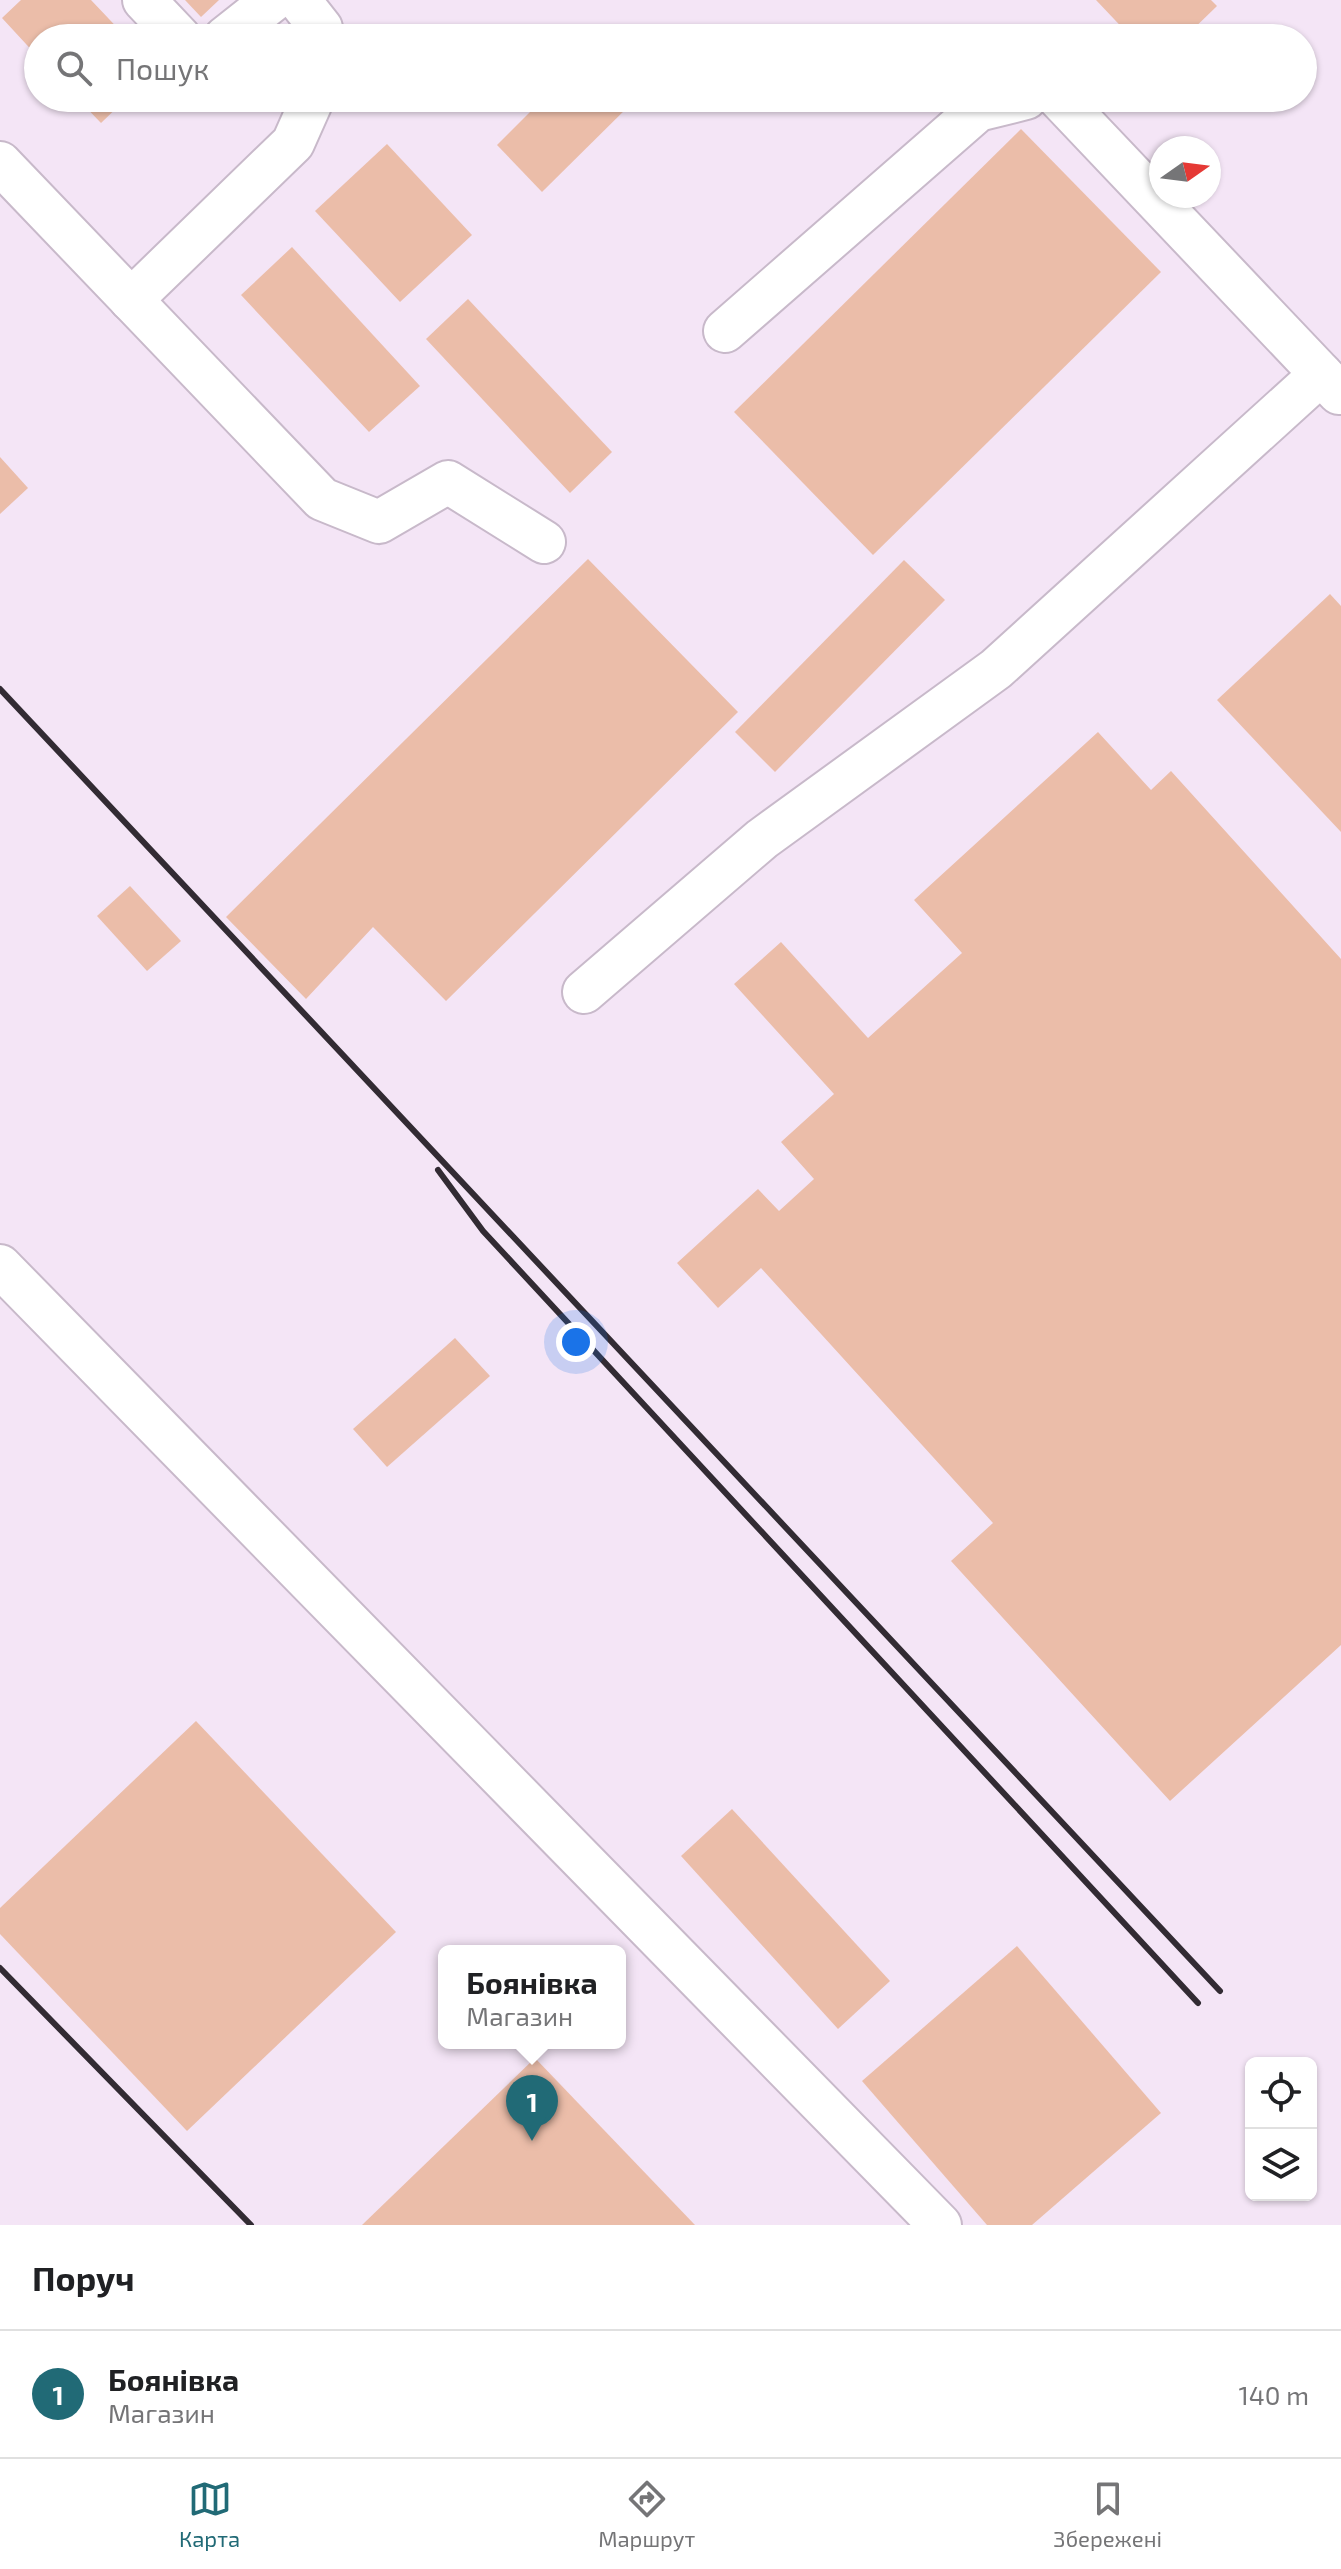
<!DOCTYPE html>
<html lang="uk">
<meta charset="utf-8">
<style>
body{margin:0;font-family:"Exo 2",sans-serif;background:#f2f2f2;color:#202124}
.controls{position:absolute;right:24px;bottom:24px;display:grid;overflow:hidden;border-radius:12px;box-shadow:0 2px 6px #0004}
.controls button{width:72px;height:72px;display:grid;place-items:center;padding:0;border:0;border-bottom:2px solid #e0e0e0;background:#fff;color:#202124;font:40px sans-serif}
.compass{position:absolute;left:1149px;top:136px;width:72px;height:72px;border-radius:50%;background:#fff;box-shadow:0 2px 6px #0004;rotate:76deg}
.you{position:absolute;left:576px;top:1342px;width:28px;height:28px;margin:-20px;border:6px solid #fff;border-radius:50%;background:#1a73e8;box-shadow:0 0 0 12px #1a73e833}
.badge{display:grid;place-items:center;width:52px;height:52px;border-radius:50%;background:#216a76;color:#fff;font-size:26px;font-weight:700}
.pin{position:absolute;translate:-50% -66px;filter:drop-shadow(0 2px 4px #0008)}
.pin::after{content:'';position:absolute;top:42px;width:28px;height:24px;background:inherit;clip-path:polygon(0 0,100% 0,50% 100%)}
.popup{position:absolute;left:438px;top:1945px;width:188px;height:104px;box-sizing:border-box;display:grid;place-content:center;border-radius:12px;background:#fff;filter:drop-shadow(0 2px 6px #0005);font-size:26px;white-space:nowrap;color:#757577}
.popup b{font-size:30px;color:#202124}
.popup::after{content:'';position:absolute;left:50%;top:100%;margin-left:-16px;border:16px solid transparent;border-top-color:#fff}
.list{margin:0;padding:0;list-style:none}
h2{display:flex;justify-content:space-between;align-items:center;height:104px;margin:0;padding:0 32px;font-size:34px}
h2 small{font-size:26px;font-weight:400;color:#757577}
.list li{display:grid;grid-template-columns:52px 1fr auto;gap:24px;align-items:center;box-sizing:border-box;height:128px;padding:0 32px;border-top:2px solid #e0e0e0}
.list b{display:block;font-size:30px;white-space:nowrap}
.list p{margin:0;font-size:26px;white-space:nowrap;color:#757577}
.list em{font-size:26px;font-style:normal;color:#757577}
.icon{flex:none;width:44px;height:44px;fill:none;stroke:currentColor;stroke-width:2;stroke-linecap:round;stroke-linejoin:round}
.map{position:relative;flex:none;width:1341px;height:2225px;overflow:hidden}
.search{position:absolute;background:#fff;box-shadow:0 2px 6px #0004;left:24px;right:24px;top:24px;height:88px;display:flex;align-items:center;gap:20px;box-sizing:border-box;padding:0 28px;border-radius:44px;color:#757577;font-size:30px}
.sheet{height:232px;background:#fff}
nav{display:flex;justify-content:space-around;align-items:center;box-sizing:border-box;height:112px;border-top:2px solid #e0e0e0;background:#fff;font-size:22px;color:#757577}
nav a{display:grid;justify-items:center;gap:4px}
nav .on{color:#216a76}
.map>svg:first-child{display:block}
.building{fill:#ebbda9}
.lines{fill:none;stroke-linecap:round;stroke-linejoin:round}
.minor-casing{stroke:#c8b9ca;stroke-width:46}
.minor{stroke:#fff;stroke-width:42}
.rail{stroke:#322b33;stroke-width:6}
</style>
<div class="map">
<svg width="1341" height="2225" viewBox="0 0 1341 2225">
<rect width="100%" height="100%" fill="#f4e5f6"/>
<g class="building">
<polygon points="21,0 91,0 127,38 38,38 38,57 2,18"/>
<polygon points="185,0 219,0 201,17"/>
<polygon points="1096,0 1211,0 1217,6 1184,38 1132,38"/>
<polygon points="77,98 127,98 101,123"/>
<polygon points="544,98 637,98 542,192 497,145"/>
<polygon points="1021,129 1161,272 873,555 734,412"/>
<polygon points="387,144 472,235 400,302 315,211"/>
<polygon points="292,247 420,386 369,432 241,295"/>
<polygon points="468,299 612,452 570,493 426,339"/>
<polygon points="0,457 28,488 0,514"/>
<polygon points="588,559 738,712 446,1001 373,927 306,999 226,917"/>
<polygon points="904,560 945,600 775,772 735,732"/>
<polygon points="1330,594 1341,606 1341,832 1217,700"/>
<polygon points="1098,732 1151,790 1171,771 1341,959 1341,1645 1170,1801 951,1561 993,1523 761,1268 718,1308 677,1263 758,1189 779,1211 814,1179 781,1142 834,1094 734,984 781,942 868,1038 962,953 914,900"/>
<polygon points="130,886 181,941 147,971 97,916"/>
<polygon points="455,1338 490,1376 387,1467 353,1429"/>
<polygon points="196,1721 396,1932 187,2131 0,1934 0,1908"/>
<polygon points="732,1809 890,1981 838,2029 681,1856"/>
<polygon points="1017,1946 1161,2113 1032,2225 987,2225 862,2081"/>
<polygon points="535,2058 695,2225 362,2225"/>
</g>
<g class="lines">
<g class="minor-casing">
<g id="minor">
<polyline points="144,0 180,38"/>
<polyline points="299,0 321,28 321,38"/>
<polyline points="225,38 273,0"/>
<polyline points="1059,98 1339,393"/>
<polyline points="0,163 322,499 379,522 448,482 544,542"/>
<polyline points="131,300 293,143 313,98"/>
<polyline points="725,331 978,110 1026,98"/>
<polyline points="584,992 762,839 996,669 1321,374"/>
<polyline points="0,1266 940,2225"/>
</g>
</g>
<use href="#minor" class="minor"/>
<g class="rail">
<polyline points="0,689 1220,1991"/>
<polyline points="438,1170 483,1231 1198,2003"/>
<polyline points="0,1968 251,2225"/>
</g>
</g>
</svg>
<div class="controls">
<button><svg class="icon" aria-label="locate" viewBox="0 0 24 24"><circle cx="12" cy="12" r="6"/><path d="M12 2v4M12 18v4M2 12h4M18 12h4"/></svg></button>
<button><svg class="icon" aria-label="layers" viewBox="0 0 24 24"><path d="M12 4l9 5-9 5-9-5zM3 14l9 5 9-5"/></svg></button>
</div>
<svg class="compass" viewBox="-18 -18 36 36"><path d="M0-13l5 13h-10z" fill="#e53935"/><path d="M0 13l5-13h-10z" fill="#757577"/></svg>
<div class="you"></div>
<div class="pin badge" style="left:532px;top:2141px">1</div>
<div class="popup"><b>Боянівка</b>Магазин</div>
<div class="search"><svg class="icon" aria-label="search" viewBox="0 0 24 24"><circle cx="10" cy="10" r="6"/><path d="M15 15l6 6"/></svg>Пошук</div>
</div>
<section class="sheet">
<h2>Поруч<small></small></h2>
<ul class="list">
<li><span class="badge">1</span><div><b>Боянівка</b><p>Магазин</p></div><em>140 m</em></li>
</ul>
</section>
<nav>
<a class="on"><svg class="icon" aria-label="map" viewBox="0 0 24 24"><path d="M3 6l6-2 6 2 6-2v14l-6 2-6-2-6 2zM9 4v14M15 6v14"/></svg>Карта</a>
<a><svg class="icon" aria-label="directions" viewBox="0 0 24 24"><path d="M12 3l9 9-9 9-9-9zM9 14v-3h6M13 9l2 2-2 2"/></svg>Маршрут</a>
<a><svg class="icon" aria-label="saved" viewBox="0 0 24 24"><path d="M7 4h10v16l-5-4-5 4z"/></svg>Збережені</a>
</nav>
